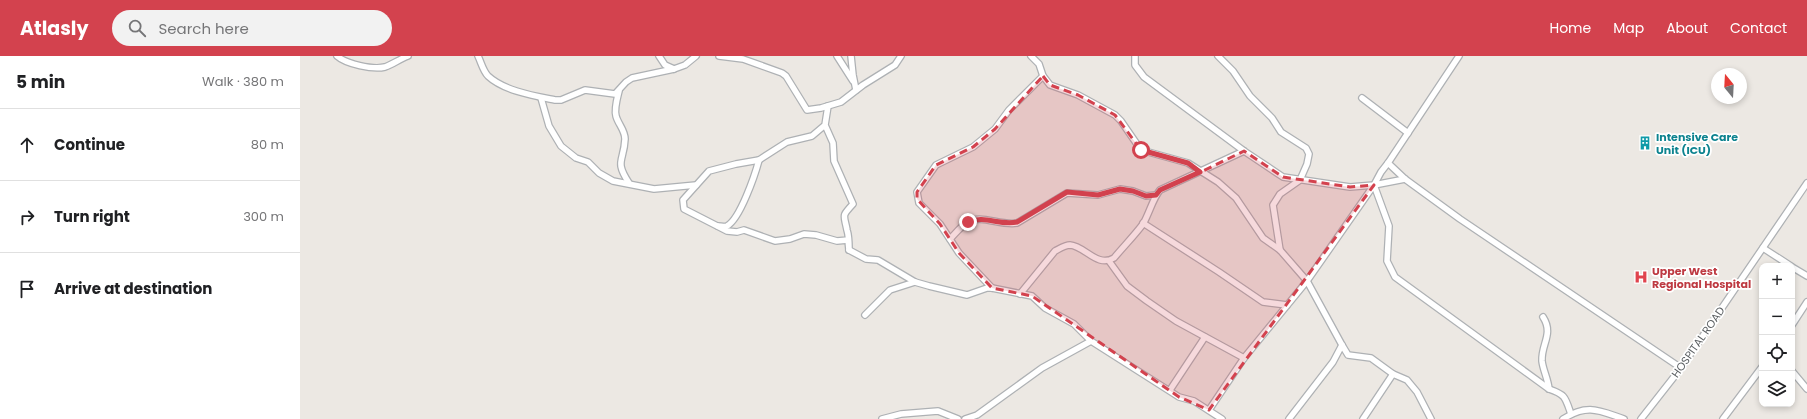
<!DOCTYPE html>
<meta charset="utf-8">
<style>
body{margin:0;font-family:Poppins,sans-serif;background:#f2f2f2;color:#202124}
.controls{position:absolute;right:12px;bottom:12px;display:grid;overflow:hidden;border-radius:8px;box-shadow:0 2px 6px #0003}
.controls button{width:36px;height:36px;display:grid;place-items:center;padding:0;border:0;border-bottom:1px solid #e0e0e0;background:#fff;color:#202124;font:20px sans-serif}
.compass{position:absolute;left:1411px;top:12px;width:36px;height:36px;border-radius:50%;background:#fff;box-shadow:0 2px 6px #0003;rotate:342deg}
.stop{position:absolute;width:12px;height:12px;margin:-9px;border:3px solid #d3424e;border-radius:50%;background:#fff}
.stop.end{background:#d3424e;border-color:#fff;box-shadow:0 1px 4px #0008}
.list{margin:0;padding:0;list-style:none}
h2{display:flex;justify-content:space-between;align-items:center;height:52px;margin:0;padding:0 16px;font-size:17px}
h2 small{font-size:13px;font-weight:400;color:#757577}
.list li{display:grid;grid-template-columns:26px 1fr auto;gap:12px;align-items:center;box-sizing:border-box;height:72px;padding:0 16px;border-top:1px solid #e0e0e0}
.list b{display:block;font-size:15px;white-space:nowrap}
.list em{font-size:13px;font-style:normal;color:#757577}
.icon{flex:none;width:22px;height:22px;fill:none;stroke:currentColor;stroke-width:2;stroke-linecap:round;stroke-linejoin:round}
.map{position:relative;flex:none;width:1507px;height:363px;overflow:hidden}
header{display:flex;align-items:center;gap:24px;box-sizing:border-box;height:56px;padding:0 20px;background:#d3424e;color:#fff}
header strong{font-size:19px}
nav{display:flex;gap:22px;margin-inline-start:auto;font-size:14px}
.search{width:280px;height:36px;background:#f2f2f2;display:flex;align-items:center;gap:10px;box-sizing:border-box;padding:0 14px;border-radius:22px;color:#757577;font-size:15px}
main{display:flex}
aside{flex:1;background:#fff}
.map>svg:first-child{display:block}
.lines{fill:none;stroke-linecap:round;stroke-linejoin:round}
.street-casing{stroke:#aeb1b4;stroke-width:8}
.street{stroke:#fff;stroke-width:5.5}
.route{stroke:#d3424e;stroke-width:5}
.marked{fill:#d3424e;fill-opacity:0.2;stroke:#d3424e;stroke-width:3;stroke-dasharray:8 5;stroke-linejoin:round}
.labels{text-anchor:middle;stroke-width:3.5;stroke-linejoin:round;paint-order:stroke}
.culture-label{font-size:11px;font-weight:bold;fill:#0d838f;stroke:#fff;text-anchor:start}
.health-label{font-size:11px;font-weight:bold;fill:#be3a42;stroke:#fff;text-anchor:start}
.street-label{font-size:11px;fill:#5b5f62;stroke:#fff}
</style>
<header>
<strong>Atlasly</strong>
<div class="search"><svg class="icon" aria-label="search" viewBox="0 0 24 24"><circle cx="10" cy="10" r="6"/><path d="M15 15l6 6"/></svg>Search here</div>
<nav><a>Home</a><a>Map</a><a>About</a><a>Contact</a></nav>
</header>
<main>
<aside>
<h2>5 min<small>Walk · 380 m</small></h2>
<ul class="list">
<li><svg class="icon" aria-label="ahead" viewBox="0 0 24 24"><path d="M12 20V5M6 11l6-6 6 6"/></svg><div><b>Continue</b></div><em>80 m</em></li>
<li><svg class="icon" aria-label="right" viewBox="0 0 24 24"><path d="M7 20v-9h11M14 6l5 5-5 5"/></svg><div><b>Turn right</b></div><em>300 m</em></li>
<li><svg class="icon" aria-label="arrive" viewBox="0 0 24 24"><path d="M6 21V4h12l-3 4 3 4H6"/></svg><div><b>Arrive at destination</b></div></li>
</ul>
</aside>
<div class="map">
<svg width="1507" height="363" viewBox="0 0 1507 363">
<rect width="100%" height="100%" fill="#ece8e3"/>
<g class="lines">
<g class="street-casing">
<g id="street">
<path d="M37,0C46,8 73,14 85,11C93,8 100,3 108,0"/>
<path d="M178,0C181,6 183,15 188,20C204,35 235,40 255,44H261L285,34L315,38L326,26L332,22L374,13L385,9L396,0"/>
<polyline points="359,0 365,9 374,13"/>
<polyline points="419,0 443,3 482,17 486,20 507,54 521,52 541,46 563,29 595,9 601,0"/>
<polyline points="537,0 553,25"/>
<polyline points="551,0 553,19 556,34"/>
<polyline points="731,0 739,8 743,20 750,29 778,39 815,59 821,65 841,94 888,107 918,126 936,142 963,182 980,194 1007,225 1042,289 1048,299 1071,302 1093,318 1107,324 1117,336 1131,363"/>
<polyline points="835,0 835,9 844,21 944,95 983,121 1050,131 1074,129 1105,123"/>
<polyline points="918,0 933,15 950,40 972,62 981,76 1006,92 1009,98 1007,108 1000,124 980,138 973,149 980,194"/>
<path d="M319,35C317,43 314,53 316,60C318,68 325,74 325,83C324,106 314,104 329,127"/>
<polyline points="241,42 249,70 261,90 276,102 288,106 299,117 313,125 354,133 396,129"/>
<polyline points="1062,42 1108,77"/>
<path d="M525,69L512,80L487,86L459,104L436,108L409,115L383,144L384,153L427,175L437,176L444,174L475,185L490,183L504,178L516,179L537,185L548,184L549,194C549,187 549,180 547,174C544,158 541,161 553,148L534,105L533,87L525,69L528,50"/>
<polyline points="1088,107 1105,123 1160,163 1381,312"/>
<path d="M1074,129L1089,170L1087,205L1095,221L1249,333C1266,339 1265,341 1271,358"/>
<polyline points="843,167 919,216 963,246 987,249"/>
<path d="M418,170C421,170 425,171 427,170C440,163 455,119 459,104"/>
<path d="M650,183C656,177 661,170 668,166C680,158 701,170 717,167L767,137L798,139L820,133L833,135L846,140L856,139"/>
<polyline points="1463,192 1491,210"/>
<polyline points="549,194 566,203 578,204 615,226 629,230 667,239 687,232 692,232 732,240 745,252 774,268 791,285 879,341 894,345 922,363"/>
<polyline points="809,205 827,230 847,245 876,265 944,302"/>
<polyline points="1492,211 1507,220"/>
<polyline points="692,232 659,197 640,168 619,147 617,136 636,109 673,91 695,73 709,54 743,20"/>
<path d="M720,238L755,195C759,193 765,189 770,189C785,190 797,212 814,202C824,190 834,180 843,168C849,158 853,142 860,134L944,95"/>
<polyline points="565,259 590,234 615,226"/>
<path d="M1243,261C1254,278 1241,288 1242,305C1243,314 1248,323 1249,333"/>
<polyline points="1492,269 1507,246"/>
<polyline points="1492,315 1507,333"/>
<polyline points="870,334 905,281"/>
<polyline points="909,354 944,302 1007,225 1074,129 1081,116 1088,107 1159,0"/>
<polyline points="582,363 601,358 638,355 658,363"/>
<polyline points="665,363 677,359 742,312 791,285"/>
<polyline points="989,363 1033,306 1042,289"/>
<polyline points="1063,363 1093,318"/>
<path d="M1263,363C1288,347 1300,355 1324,363"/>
<polyline points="1341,363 1381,312 1507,127"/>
<polyline points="1423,363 1462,311"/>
</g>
</g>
<use href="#street" class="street"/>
</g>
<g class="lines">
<path class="route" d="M668,166C685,159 700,170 717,166L767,136L798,139L820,133L833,135L846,140L856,139L860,134L900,116L888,107L841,94"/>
</g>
<path class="marked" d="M743,20L750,29L778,39L815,59L841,94L888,107L901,116L944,95L983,121L1050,131L1074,129L909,354L879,341L732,240L692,232L659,197L640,168L617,143V136L636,109L673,91L695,73Z"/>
<defs>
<g id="building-bare" transform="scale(1.08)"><path d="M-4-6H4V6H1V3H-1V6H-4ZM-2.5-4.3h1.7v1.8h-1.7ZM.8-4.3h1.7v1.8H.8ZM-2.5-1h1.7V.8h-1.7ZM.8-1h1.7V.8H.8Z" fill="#0f9aa8" stroke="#fff" stroke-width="2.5" paint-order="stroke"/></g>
<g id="hospital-bare" transform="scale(1.08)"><path d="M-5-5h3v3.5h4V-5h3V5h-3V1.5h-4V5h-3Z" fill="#e0444e" stroke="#fff" stroke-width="2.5" paint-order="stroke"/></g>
</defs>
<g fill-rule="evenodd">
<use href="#building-bare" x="1345" y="87"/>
<use href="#hospital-bare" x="1341" y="221"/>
</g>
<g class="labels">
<g class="culture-label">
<text x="1356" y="85">Intensive Care<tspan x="1356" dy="13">Unit (ICU)</tspan></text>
</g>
<g class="health-label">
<text x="1352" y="219">Upper West<tspan x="1352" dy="13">Regional Hospital</tspan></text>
</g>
<g class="street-label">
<text transform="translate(1398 286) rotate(-55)" y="4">HOSPITAL ROAD</text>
</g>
</g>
</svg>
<div class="controls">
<button>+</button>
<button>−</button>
<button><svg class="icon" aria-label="locate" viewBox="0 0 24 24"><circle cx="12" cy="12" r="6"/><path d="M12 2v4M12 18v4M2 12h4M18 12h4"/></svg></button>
<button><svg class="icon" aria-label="layers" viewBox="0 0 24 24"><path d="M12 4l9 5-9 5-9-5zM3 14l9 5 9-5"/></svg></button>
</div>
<svg class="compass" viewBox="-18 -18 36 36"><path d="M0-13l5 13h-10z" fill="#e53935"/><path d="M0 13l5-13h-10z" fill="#757577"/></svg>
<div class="stop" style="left:841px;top:94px"></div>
<div class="stop end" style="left:668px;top:166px"></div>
</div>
</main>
